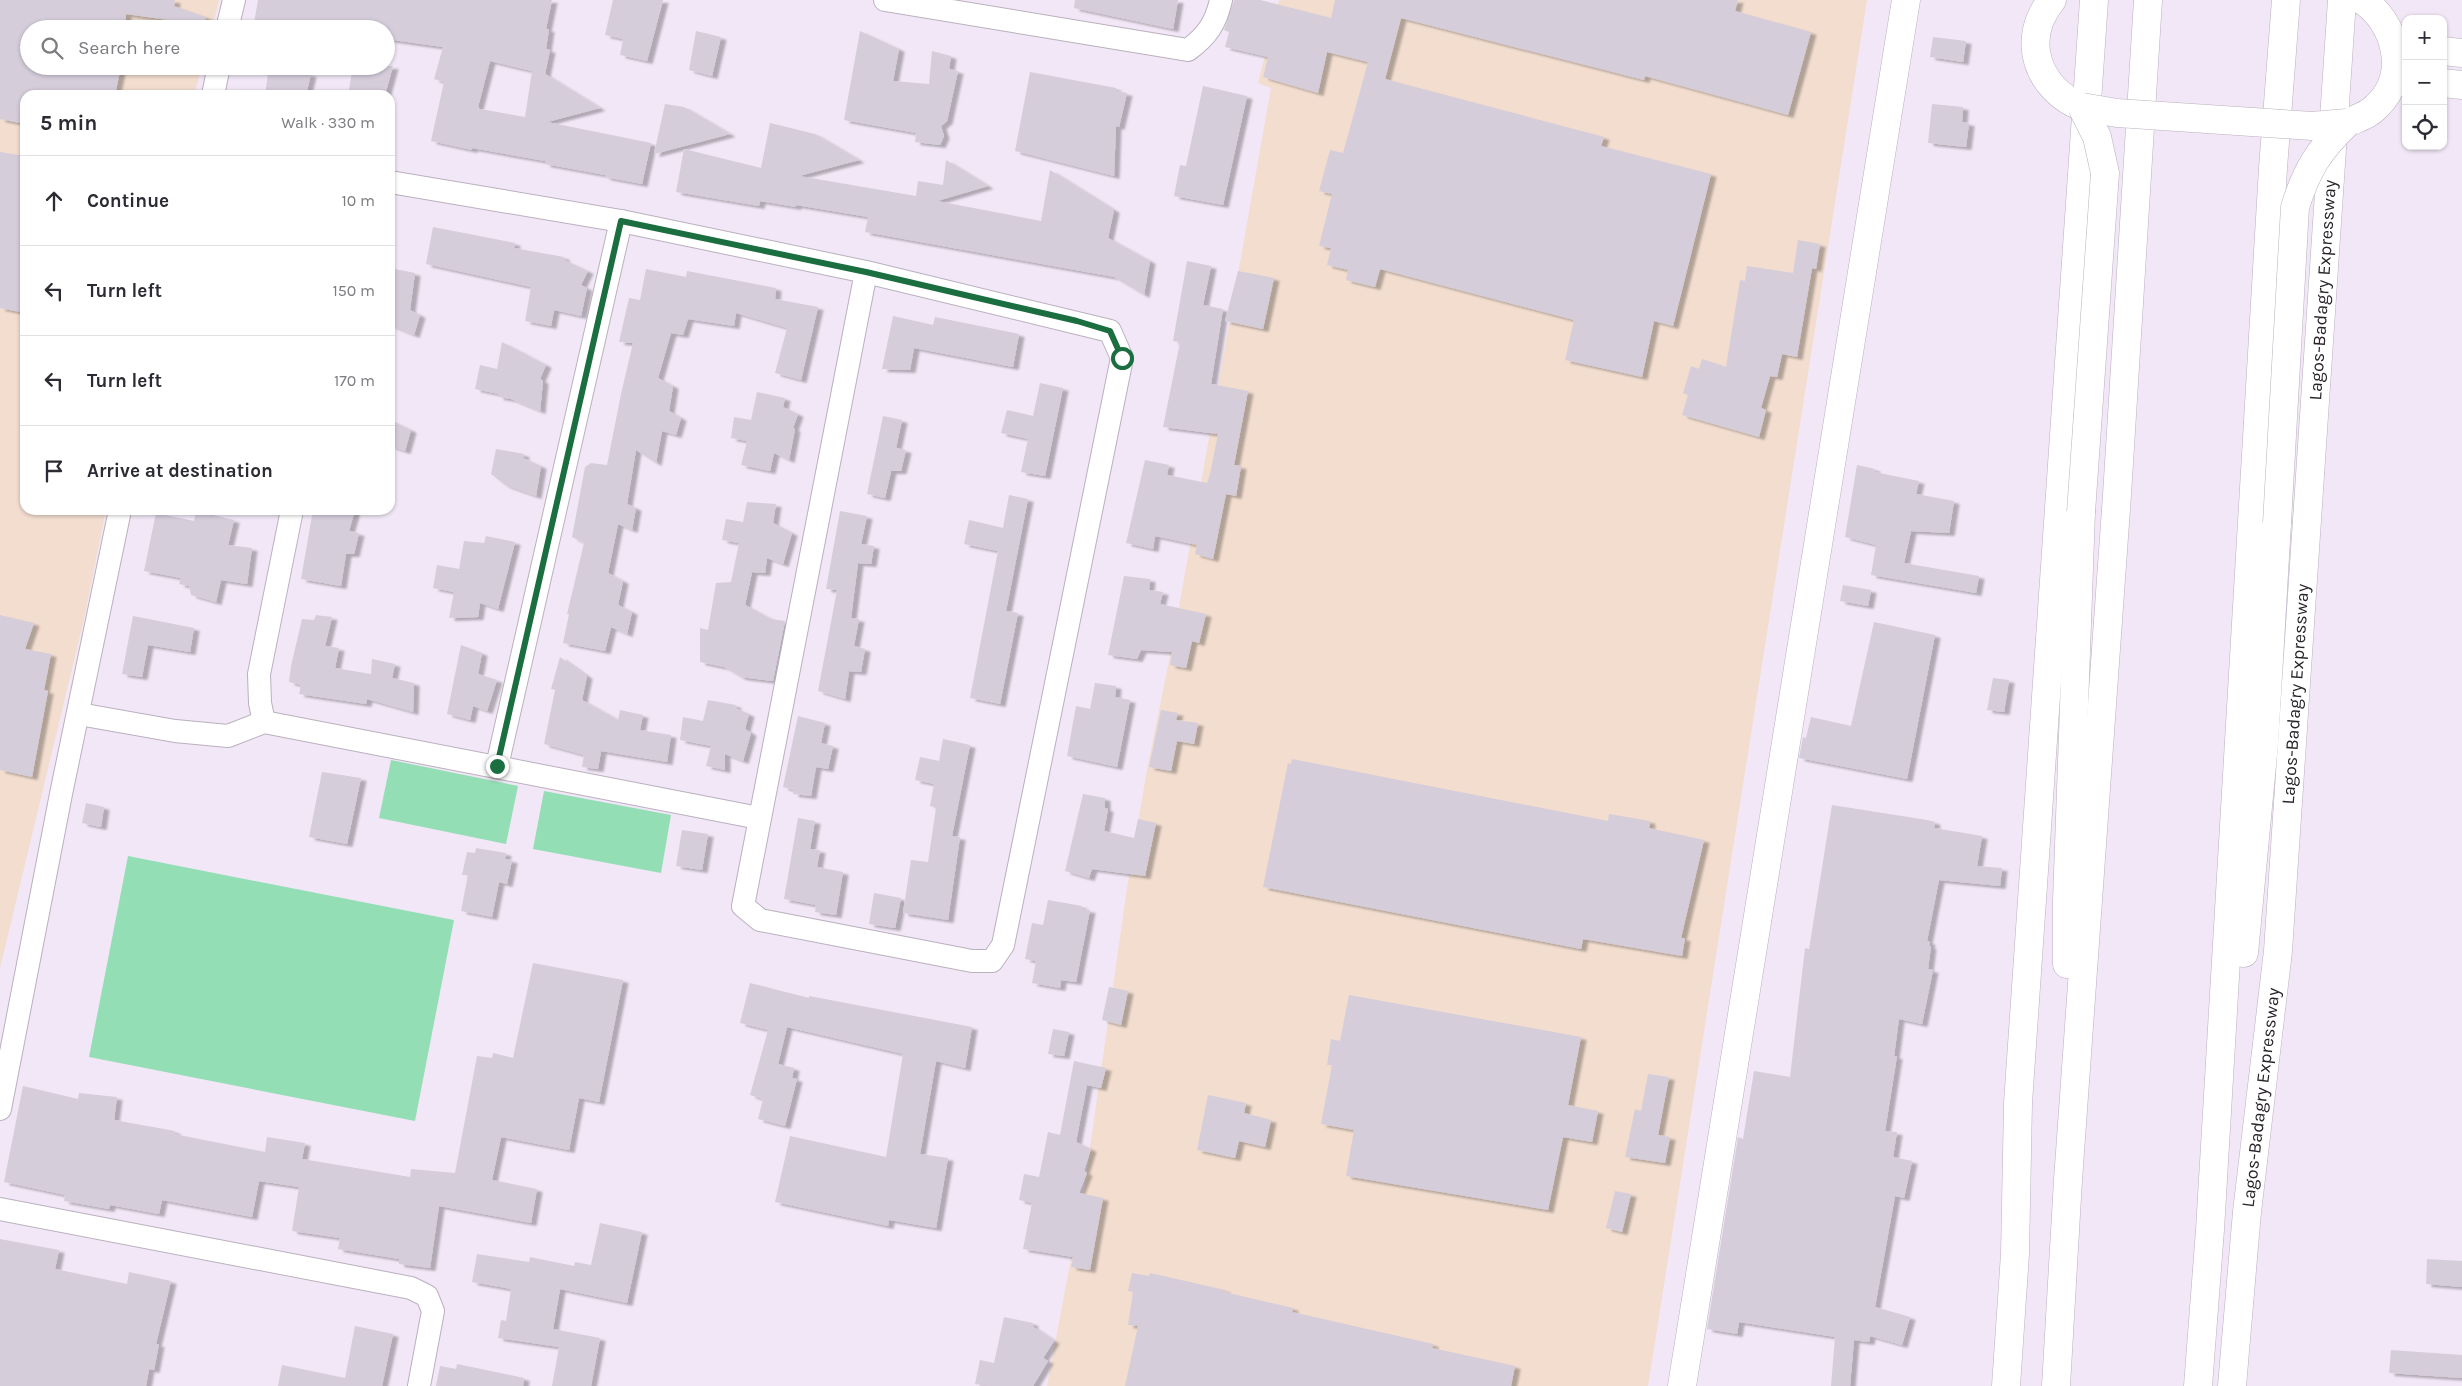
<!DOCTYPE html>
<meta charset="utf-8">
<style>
body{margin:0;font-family:Karla,sans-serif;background:#f2f2f3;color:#2b2b33}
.controls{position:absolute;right:15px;top:15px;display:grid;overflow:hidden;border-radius:10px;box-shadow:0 1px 4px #0004}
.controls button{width:45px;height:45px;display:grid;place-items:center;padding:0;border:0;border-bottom:1px solid #e1e1e2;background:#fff;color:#2b2b33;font:25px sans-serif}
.stop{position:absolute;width:15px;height:15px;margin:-11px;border:4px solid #1b6e3f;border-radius:50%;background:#fff}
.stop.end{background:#1b6e3f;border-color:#fff;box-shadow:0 1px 5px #0008}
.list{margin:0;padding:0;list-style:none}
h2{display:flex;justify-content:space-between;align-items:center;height:65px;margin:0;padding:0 20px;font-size:21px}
h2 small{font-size:16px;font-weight:400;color:#7c7c81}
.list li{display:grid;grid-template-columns:32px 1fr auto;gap:15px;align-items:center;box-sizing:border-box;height:90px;padding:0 20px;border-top:1px solid #e1e1e2}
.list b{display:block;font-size:19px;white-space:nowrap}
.list em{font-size:16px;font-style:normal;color:#7c7c81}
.icon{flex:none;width:28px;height:28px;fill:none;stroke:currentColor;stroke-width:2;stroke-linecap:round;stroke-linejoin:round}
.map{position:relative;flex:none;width:2462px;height:1386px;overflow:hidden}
.search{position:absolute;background:#fff;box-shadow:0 1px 4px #0004;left:20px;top:20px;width:375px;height:55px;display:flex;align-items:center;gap:12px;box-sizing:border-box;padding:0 18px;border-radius:28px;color:#7c7c81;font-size:19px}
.panel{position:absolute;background:#fff;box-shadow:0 1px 4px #0004;left:20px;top:90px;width:375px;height:425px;border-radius:15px}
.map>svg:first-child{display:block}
.industrial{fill:#f2ddcf}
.green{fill:#94deb6}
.building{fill:#d6cddb;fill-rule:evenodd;filter:url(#shadow)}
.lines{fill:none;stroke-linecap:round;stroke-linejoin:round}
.street-casing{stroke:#bab0be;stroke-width:24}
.secondary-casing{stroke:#bab0be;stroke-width:29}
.primary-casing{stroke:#bab0be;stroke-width:29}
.highway-casing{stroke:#bab0be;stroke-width:29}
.street{stroke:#fff;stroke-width:22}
.secondary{stroke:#fff;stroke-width:28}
.primary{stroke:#fff;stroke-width:28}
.highway{stroke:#fff;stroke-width:28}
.secondary-bridge-casing{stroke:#bab0be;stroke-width:29;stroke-linecap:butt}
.highway-bridge-casing{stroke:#bab0be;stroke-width:29;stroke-linecap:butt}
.secondary-bridge{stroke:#fff;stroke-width:28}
.highway-bridge{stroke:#fff;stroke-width:28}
.route{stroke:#1b6e3f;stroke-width:6}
.labels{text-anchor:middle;stroke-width:4.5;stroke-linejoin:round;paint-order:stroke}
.street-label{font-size:18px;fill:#28242a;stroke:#fcf6ff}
</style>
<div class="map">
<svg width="2462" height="1386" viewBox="0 0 2462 1386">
<defs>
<filter id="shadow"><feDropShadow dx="5.5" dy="3" stdDeviation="1" flood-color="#0004"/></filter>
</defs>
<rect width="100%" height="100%" fill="#f1e7f6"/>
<g class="industrial">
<polygon points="0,0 219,0 212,29 29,29 29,66 202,66 194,95 25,95 25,510 106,510 84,619 0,968"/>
<polygon points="1279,0 1867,0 1648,1386 1047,1386 1084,1190 1127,888 1147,770 1173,641 1271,88 1258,83"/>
</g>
<g class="green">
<polygon points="391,760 518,786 506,844 379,818"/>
<polygon points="544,791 671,815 661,873 533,849"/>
<polygon points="128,856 454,920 415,1121 89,1057"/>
</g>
<g class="building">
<polygon points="0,0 175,0 174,6 206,17 204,25 126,14 126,29 29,29 29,66 121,66 115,95 25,95 25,124 0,119"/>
<path d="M258,0H552L546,29H549L546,49L550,50L545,74L600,108L547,122L651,143L642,184L605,177V175L545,164V161L472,148V150L431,141L444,82L434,79L443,47L386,39V29H253ZM490,61L532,71L525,117L480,109L478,107Z"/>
<polygon points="613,0 663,0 647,61 620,55 623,39 605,35"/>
<polygon points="1075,0 1178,0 1173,29 1074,8"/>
<polygon points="1234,0 1260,0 1331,18 1335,0 1738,0 1735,11 1811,32 1788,115 1645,76 1644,80 1401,18 1385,79 1604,137 1601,146 1711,174 1673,326 1654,321 1642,377 1565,360 1574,320 1380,269 1375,287 1346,280 1348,270 1327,265 1331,248 1319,246 1332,194 1319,191 1330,150 1343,153 1368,62 1327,52 1318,93 1263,77 1268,57 1225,47 1229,32 1224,30"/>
<polygon points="696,31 721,37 712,76 689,70"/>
<polygon points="860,31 899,49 893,81 929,84 932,51 951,56 949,69 958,71 947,121 941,126 944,136 940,145 915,142 916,133 844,120"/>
<polygon points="1933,37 1966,41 1963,62 1930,57"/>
<polygon points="353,66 393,66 385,95 348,95"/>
<polygon points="269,67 311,74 306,95 265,95"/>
<polygon points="1030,72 1116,88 1116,91 1127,93 1119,127 1116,126 1114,176 1015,151"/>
<polygon points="1203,86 1247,96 1223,205 1174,196 1180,165 1186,166"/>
<polygon points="665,104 684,107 730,134 654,154"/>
<polygon points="1932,104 1963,107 1962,122 1969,123 1966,147 1928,143"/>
<polygon points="770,123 815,134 859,160 799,176 916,196 918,181 943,185 946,160 988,186 937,201 1041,221 1050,170 1114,210 1108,238 1150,261 1144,295 1114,277 865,232 868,217 796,205 796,207 760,201 759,206 676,192 684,149 761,168"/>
<polygon points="0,152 25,156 25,313 0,308"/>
<polygon points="433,227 515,243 514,248 564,257 564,260 588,271 581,285 587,288 581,316 554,310 551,326 525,321 531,287 426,264"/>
<polygon points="1798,240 1820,244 1816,269 1812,268 1797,357 1782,354 1777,377 1770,376 1761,408 1766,410 1759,437 1682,415 1688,395 1683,393 1691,366 1699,369 1702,359 1726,367 1740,280 1745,281 1747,266 1793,273"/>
<polygon points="1187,261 1211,266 1203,305 1223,309 1211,384 1248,391 1234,465 1241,466 1236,496 1226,494 1213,559 1195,554 1197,545 1155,536 1153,549 1126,543 1145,460 1169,465 1167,475 1207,483 1210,474 1218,434 1163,427 1180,342 1173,341"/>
<polygon points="390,268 415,273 410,310 420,315 414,335 390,325"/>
<polygon points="646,269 686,277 687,271 776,288 775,299 818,307 801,380 775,373 787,328 736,313 734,326 688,319 683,335 671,333 658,378 673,386 669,411 681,418 676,435 662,431 656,463 636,450 627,504 636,508 632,530 618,524 608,573 623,581 618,605 632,612 627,634 611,627 605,651 563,643 569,614 567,614 584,543 572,537 585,467 591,463 607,465 621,394 633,343 619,342 629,298 640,300"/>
<polygon points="1238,271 1274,278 1263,329 1225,321"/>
<polygon points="893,316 933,325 935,317 1019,334 1013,367 914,348 910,370 882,369"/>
<polygon points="502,342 546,365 540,379 543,381 540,411 511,399 498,397 499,394 475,389 480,365 497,369"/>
<polygon points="1040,383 1063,388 1045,476 1021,472 1028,439 1001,433 1007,410 1033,416"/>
<polygon points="757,392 785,398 783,407 798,414 793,428 795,429 789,460 774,453 770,471 741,465 747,441 731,438 734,417 751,420"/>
<polygon points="883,416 902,420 896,448 906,450 901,471 891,471 885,498 867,494"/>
<polygon points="390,420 411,430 405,451 390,446"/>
<polygon points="496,449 524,454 523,458 541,466 536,496 505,485 491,474"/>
<polygon points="1857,465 1875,469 1874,472 1919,481 1916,494 1954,501 1949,533 1911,531 1904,563 1979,576 1976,593 1871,575 1876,545 1845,537"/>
<polygon points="1009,495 1028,499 1006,611 1018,613 1000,704 970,698 998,551 964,544 969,520 1003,528"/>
<polygon points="747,502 776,504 773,523 792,533 783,564 767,558 765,573 752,572 745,605 771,619 785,621 773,681 741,677 724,667 700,662 700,628 708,630 716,583 731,582 739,543 722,540 726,519 743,522"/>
<polygon points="313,510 355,510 349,531 359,533 354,554 346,554 341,586 301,579"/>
<polygon points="196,511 234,520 228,545 252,548 247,584 221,580 216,602 191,595 189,586 179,584 181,578 144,571 156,513 194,521"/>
<polygon points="840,511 867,516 861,544 874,546 871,564 858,563 851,618 859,619 854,646 865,649 861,672 849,671 845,699 818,691 837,590 826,589"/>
<polygon points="486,536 515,542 498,609 480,603 478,617 449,618 454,592 433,588 437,565 459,569 464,541 484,543"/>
<polygon points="1124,576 1150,579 1149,590 1163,592 1160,604 1206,614 1199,643 1192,641 1186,668 1170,665 1172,652 1141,650 1137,659 1108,655"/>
<polygon points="1843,585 1871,590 1868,606 1840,601"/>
<polygon points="0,615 34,623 25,649 51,654 44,690 48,691 32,777 0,770"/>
<polygon points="316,615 332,617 325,646 339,648 335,668 371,674 372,659 395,664 392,678 414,683 413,712 367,699 366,704 299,694 301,685 289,682 291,666 302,619 314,620"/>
<polygon points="133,616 194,628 190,652 148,645 142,677 122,674"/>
<polygon points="1874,622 1935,635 1907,779 1799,758 1803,737 1806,738 1811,717 1851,726"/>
<polygon points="461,645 482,653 478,674 497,680 487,711 473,706 470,720 447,714"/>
<polygon points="560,657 587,676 582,700 618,720 620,710 643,715 640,730 671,735 667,762 601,751 598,769 582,767 584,755 544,744 555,690 551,689"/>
<polygon points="1993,678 2009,680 2004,712 1987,710"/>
<polygon points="1095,683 1116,686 1115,697 1130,700 1117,767 1067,756 1076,706 1090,709"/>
<polygon points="708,700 736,705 735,708 749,714 745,729 751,733 743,761 725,754 725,770 706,766 711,746 680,740 683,717 703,721"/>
<polygon points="1161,710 1178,713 1176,720 1198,723 1194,744 1177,741 1171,771 1149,767"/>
<polygon points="798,716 825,723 821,743 833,746 828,769 816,767 811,796 793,794 794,790 783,787"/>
<polygon points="943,739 970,745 952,836 960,837 948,920 903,913 911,860 928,862 936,808 930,806 934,784 915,780 920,757 939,761"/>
<polygon points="1292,759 1608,821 1609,814 1650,821 1649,828 1704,840 1681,938 1685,938 1682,956 1583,939 1581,949 1263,887 1288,763 1291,764"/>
<polygon points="322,772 361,778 347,844 309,837"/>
<polygon points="1083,794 1105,798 1105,808 1108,809 1104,831 1134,838 1138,819 1156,823 1145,876 1092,869 1089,878 1065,871"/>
<polygon points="86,803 104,807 101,827 82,823"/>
<polygon points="1832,805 1927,820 1935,822 1934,828 1982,836 1977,866 2002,868 2000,886 1939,880 1927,941 1930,942 1929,946 1931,946 1928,969 1933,970 1922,1024 1899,1019 1894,1056 1897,1056 1885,1131 1897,1132 1893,1157 1912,1161 1904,1198 1895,1196 1875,1307 1910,1317 1902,1345 1870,1336 1869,1342 1854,1340 1850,1386 1831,1386 1835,1337 1739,1322 1737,1334 1707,1329 1738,1137 1743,1139 1754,1071 1790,1077 1805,948 1809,949"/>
<polygon points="798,818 815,821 810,849 820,850 817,867 843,872 836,915 815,912 816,905 784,899"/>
<polygon points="682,830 708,834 702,870 676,866"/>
<polygon points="476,848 506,853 505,859 512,860 507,884 499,882 492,917 461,911 468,875 462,875 467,852 475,853"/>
<polygon points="874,893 901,898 895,928 869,924"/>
<polygon points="1048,900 1082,906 1081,909 1090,910 1076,982 1061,980 1060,988 1032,983 1036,961 1025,959 1032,923 1043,925"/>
<polygon points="533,963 623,980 599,1102 579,1098 569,1150 501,1137 492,1180 537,1189 531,1223 439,1206 430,1268 399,1264 399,1259 338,1249 340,1238 292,1231 299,1187 259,1181 252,1217 162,1200 159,1214 110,1205 109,1209 64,1201 65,1195 4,1182 23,1086 78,1099 79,1093 117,1097 114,1120 175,1131 174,1134 265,1152 267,1137 305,1143 302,1159 410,1177 411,1169 455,1173 477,1056 492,1058 493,1053 513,1058"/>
<polygon points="750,983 809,998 809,996 972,1027 965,1068 936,1061 920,1154 948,1158 936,1228 889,1220 888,1226 775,1202 790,1136 886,1157 903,1054 787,1027 778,1064 794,1068 792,1078 797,1079 785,1126 758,1119 763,1099 750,1095 768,1030 740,1023"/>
<polygon points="1109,987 1128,991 1121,1025 1102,1020"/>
<polygon points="1349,995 1581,1037 1568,1105 1598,1111 1592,1142 1563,1137 1548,1210 1346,1176 1354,1130 1321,1124 1332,1065 1327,1065 1331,1039 1340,1041"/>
<polygon points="1053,1029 1069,1032 1064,1056 1048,1054"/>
<polygon points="1074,1061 1106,1068 1101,1088 1087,1085 1076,1142 1091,1149 1084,1171 1087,1173 1079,1193 1103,1198 1090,1270 1071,1267 1073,1257 1023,1249 1032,1203 1019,1200 1024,1174 1039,1177 1048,1132 1060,1135"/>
<polygon points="1648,1074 1669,1077 1658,1135 1670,1137 1665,1163 1625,1157 1635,1109 1641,1111"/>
<polygon points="1208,1095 1246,1103 1244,1113 1271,1120 1265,1147 1239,1141 1235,1158 1197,1150"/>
<polygon points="1615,1191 1631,1194 1622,1232 1606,1228"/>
<polygon points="600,1223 642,1232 627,1303 560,1289 553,1329 600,1338 591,1386 552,1386 559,1347 498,1338 501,1320 506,1321 511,1289 472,1282 477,1254 529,1262 530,1257 574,1266 575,1262 591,1265"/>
<polygon points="0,1239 59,1250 55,1269 127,1284 129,1272 171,1281 156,1344 159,1344 154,1370 149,1369 146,1386 0,1386"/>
<polygon points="2427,1259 2462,1261 2462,1287 2426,1284"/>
<polygon points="1132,1273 1149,1276 1150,1273 1225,1290 1224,1292 1293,1308 1292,1312 1433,1344 1432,1348 1515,1366 1511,1386 1125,1386 1138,1326 1128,1325 1133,1292 1128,1291"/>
<polygon points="1004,1317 1033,1323 1032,1326 1054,1341 1043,1358 1048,1361 1033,1386 987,1386 975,1384 980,1360 994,1363"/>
<polygon points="355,1326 393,1334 382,1386 278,1386 282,1365 345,1378"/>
<polygon points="2391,1350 2462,1355 2462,1378 2389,1373"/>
<polygon points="457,1364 524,1378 523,1386 436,1386 440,1366 456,1369"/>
</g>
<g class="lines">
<g class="street-casing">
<g id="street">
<path d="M885,0L1188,50C1207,36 1216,23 1221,0"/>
<polyline points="227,29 234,0"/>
<polyline points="213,95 219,66"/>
<polyline points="390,182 621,221 866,272 1110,331 1122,358 1003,945 992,961 972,961 760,920 743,906 866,272"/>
<polyline points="79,714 175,731 228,736 264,722 759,818"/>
<polyline points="264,722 260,703 259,674 292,510"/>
<polyline points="497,766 621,221"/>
<polyline points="0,1109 61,794 120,510"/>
<polyline points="0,1209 411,1288 427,1296 433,1311 419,1386"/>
</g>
</g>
<g class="secondary-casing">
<g id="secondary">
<path d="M2052,0C2020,39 2037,89 2082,107"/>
<polyline points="2443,51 2462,53"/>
<polyline points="2443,83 2462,85"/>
<path d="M2347,123C2358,118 2369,115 2377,106C2410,75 2396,22 2362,0"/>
<polyline points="1682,1386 1906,0"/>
</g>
</g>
<g class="primary-casing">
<g id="primary">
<polyline points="2006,1386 2015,1254 2018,1103 2094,0"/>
<path id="s1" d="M2232,1386L2247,1212L2278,951L2342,0"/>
</g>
</g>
<g class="highway-casing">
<g id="highway">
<polyline points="2244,953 2264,744 2277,523"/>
<polyline points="2067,964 2067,901 2081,512"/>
<polyline points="2056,1386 2068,1180 2117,495 2148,0"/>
<polyline points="2198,1386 2210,1230 2273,168 2286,0"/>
</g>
</g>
<use href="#street" class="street"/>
<use href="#secondary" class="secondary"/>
<use href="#primary" class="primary"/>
<use href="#highway" class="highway"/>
<g class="secondary-bridge-casing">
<polyline id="secondary-bridge" points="2082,107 2117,113 2312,126 2347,123"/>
</g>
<g class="highway-bridge-casing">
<g id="highway-bridge">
<polyline points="2081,512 2105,173 2097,137 2082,107"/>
<path d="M2277,523L2295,207C2307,169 2319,150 2347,123"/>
</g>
</g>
<use href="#secondary-bridge" class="secondary-bridge"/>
<use href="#highway-bridge" class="highway-bridge"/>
</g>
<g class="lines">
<polyline class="route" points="497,766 621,221 866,272 1077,321 1110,331 1122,358"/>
</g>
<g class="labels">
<g class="street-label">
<text dy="6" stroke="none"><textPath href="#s1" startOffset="1100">Lagos-Badagry Expressway</textPath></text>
<text dy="6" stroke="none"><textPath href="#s1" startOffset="695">Lagos-Badagry Expressway</textPath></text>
<text dy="6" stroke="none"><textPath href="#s1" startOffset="290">Lagos-Badagry Expressway</textPath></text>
</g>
</g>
</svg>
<div class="controls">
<button>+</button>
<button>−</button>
<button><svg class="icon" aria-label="locate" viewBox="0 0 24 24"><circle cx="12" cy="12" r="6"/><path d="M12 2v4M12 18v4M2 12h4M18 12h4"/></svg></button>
</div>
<div class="stop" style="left:1122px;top:358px"></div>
<div class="stop end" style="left:497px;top:766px"></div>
<div class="search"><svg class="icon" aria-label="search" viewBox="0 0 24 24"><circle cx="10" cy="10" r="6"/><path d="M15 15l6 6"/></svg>Search here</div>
<section class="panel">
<h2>5 min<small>Walk · 330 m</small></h2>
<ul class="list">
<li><svg class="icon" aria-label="ahead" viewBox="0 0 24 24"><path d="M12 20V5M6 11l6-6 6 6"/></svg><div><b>Continue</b></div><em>10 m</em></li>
<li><svg class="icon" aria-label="left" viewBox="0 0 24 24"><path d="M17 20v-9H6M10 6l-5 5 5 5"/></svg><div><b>Turn left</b></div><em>150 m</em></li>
<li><svg class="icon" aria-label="left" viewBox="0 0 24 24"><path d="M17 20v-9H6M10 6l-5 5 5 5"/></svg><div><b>Turn left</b></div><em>170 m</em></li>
<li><svg class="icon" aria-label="arrive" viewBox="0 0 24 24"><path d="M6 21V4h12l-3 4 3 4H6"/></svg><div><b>Arrive at destination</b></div></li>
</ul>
</section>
</div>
